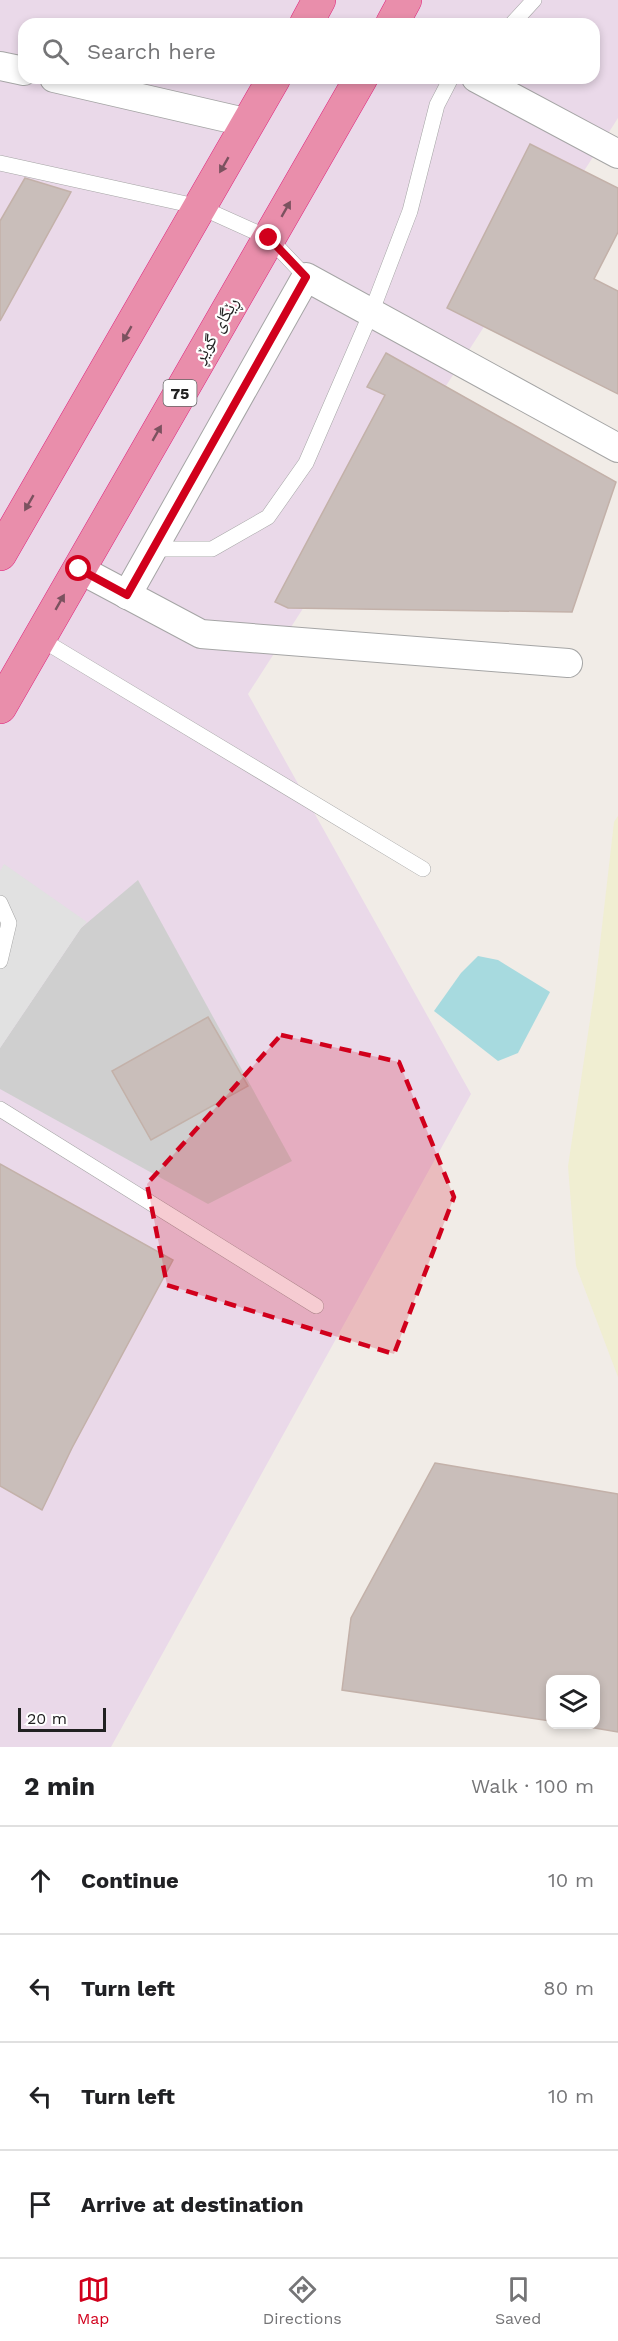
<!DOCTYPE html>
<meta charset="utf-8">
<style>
body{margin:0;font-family:"Work Sans","Noto Naskh Arabic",sans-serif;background:#f2f2f2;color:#202124}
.controls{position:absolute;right:18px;bottom:18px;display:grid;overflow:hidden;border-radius:12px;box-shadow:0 3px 9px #0003}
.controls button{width:54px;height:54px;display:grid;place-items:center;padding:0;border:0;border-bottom:2px solid #e0e0e0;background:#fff;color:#202124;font:30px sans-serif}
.scale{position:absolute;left:18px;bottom:15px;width:88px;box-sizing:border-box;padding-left:6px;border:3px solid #212121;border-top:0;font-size:16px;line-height:21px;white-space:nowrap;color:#212121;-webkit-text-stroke:4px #fff;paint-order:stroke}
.stop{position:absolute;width:18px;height:18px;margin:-14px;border:4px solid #d1001c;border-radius:50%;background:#fff}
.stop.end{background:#d1001c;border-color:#fff;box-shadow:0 2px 6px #0008}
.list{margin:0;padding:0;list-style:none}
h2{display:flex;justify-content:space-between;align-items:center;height:78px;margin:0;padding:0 24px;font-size:26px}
h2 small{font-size:20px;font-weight:400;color:#757577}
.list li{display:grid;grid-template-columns:39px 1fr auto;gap:18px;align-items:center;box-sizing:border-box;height:108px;padding:0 24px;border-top:2px solid #e0e0e0}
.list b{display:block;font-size:22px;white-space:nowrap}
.list em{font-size:20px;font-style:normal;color:#757577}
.icon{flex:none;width:33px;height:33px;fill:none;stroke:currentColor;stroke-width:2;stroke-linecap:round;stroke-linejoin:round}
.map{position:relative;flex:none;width:618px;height:1747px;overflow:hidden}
.search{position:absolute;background:#fff;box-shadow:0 3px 9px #0003;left:18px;right:18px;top:18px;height:66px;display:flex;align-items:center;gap:15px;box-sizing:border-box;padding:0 21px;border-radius:18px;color:#757577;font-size:22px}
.sheet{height:510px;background:#fff}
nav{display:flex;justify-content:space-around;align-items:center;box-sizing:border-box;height:84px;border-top:2px solid #e0e0e0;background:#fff;font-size:16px;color:#757577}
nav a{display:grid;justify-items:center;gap:3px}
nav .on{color:#d1001c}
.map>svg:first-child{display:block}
.industrial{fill:#ead9e9;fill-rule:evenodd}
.religious{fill:#cfcfcf}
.farmland{fill:#f0eed2}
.parking{fill:#e1e1e1}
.water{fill:#a7dadf}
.building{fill:#c9beba;stroke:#c3b1a9;stroke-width:1.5}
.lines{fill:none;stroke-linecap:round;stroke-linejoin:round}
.lane-casing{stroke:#a5a5a5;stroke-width:16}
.street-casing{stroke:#a5a5a5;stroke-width:30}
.highway-casing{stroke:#df247d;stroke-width:34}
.lane{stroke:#fff;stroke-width:15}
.street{stroke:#fff;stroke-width:28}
.highway{stroke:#e98eab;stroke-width:33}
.oneway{fill:#7b525f}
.route{stroke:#d1001c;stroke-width:8}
.marked{fill:#d1001c;fill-opacity:0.2;stroke:#d1001c;stroke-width:4.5;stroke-dasharray:12 8;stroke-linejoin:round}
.labels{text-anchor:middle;stroke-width:4.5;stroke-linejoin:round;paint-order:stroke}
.shield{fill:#fff;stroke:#646464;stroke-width:1.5}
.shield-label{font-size:16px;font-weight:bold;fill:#212121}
.street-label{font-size:18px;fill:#212121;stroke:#fff}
</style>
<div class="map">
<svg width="618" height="1747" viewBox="0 0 618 1747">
<rect width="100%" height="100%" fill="#f1ece7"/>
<path class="industrial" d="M0,0H618V118L248,694L471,1094L111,1747H0ZM24,24H594V78H24Z"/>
<polygon class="religious" points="138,880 292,1161 208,1204 0,1089 0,1048 81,928"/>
<polygon class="farmland" points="618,816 618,1377 576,1266 568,1166 595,987 614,822"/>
<polygon class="parking" points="4,864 87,922 81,928 0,1048 0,871"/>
<polygon class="water" points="478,956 498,960 550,992 518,1053 498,1061 434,1011 461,973"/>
<g class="building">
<polygon points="530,144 618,188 618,232 594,279 618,291 618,394 447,308"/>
<polygon points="25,178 71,192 0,321 0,221"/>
<polygon points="386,353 616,482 572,612 288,608 275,602 385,395 367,387"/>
<polygon points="208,1017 248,1086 151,1140 112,1071"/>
<polygon points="0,1164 173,1260 72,1448 42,1510 0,1486"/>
<polygon points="435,1463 618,1494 618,1732 571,1724 596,1724 596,1680 550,1680 550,1721 342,1690 351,1618"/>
</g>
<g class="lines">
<g class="lane-casing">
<g id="lane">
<polyline points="512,24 534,0"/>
<polyline points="0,163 200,207 269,238 306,277"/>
<polyline points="153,549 212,549 268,517 306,463 371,313 410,211 437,105 451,78"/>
<polyline points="39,638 423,869"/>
<polyline points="0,903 9,923 0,961"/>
<polyline points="0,1109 316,1306"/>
</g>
</g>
<g class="street-casing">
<g id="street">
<polyline points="0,66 24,71"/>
<polyline points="54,78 249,123"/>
<polyline points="476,78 618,154"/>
<polyline points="79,569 201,634 568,663"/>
<polyline points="127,595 306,277 618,448"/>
</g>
</g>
<g class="highway-casing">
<g id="highway">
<polyline points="306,24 319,0"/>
<polyline points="392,24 405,0"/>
<polyline points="0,554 274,78"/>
<polyline points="0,707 361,78"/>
</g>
</g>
<use href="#lane" class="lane"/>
<use href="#street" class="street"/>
<use href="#highway" class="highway"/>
</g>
<defs><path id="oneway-solid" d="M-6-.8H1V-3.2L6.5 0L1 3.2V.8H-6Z" transform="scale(1.5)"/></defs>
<g class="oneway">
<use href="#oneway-solid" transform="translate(224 165) rotate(120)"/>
<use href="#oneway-solid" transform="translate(286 209) rotate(-60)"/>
<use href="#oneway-solid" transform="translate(127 334) rotate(120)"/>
<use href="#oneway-solid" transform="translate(157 433) rotate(-60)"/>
<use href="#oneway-solid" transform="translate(29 503) rotate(120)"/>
<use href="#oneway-solid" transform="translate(60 602) rotate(-60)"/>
</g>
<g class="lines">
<polyline class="route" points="79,569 127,595 306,277 269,238"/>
</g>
<path class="marked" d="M281,1035L399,1062L454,1197L394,1354L167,1285L147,1184Z"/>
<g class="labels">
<rect class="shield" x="163.5" y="380" width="33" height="26" rx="4.5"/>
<g class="shield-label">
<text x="180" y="399">75</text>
</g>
<g class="street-label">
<text transform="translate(216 330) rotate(-60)" y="6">ڕێگای گوێڕ</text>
</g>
</g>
</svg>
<div class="controls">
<button><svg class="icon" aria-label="layers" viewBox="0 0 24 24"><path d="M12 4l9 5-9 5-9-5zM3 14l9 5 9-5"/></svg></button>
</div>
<div class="scale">20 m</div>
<div class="stop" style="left:79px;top:569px"></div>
<div class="stop end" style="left:269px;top:238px"></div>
<div class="search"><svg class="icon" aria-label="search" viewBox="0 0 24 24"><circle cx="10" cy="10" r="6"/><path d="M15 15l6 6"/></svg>Search here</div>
</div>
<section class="sheet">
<h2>2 min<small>Walk · 100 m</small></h2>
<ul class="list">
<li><svg class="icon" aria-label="ahead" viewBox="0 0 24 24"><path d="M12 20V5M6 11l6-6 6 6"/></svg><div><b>Continue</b></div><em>10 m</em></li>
<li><svg class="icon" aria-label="left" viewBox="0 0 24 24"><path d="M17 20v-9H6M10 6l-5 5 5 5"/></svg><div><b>Turn left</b></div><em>80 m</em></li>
<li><svg class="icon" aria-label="left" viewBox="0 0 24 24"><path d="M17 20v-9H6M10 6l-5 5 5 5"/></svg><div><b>Turn left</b></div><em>10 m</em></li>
<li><svg class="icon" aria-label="arrive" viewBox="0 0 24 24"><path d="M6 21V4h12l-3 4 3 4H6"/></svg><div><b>Arrive at destination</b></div></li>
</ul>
</section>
<nav>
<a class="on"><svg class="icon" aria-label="map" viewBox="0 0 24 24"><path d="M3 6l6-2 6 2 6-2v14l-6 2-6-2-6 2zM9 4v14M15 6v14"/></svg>Map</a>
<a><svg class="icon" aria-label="directions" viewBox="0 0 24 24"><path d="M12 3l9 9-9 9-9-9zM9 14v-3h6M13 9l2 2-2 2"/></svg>Directions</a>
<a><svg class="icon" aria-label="saved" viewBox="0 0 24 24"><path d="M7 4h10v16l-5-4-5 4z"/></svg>Saved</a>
</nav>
